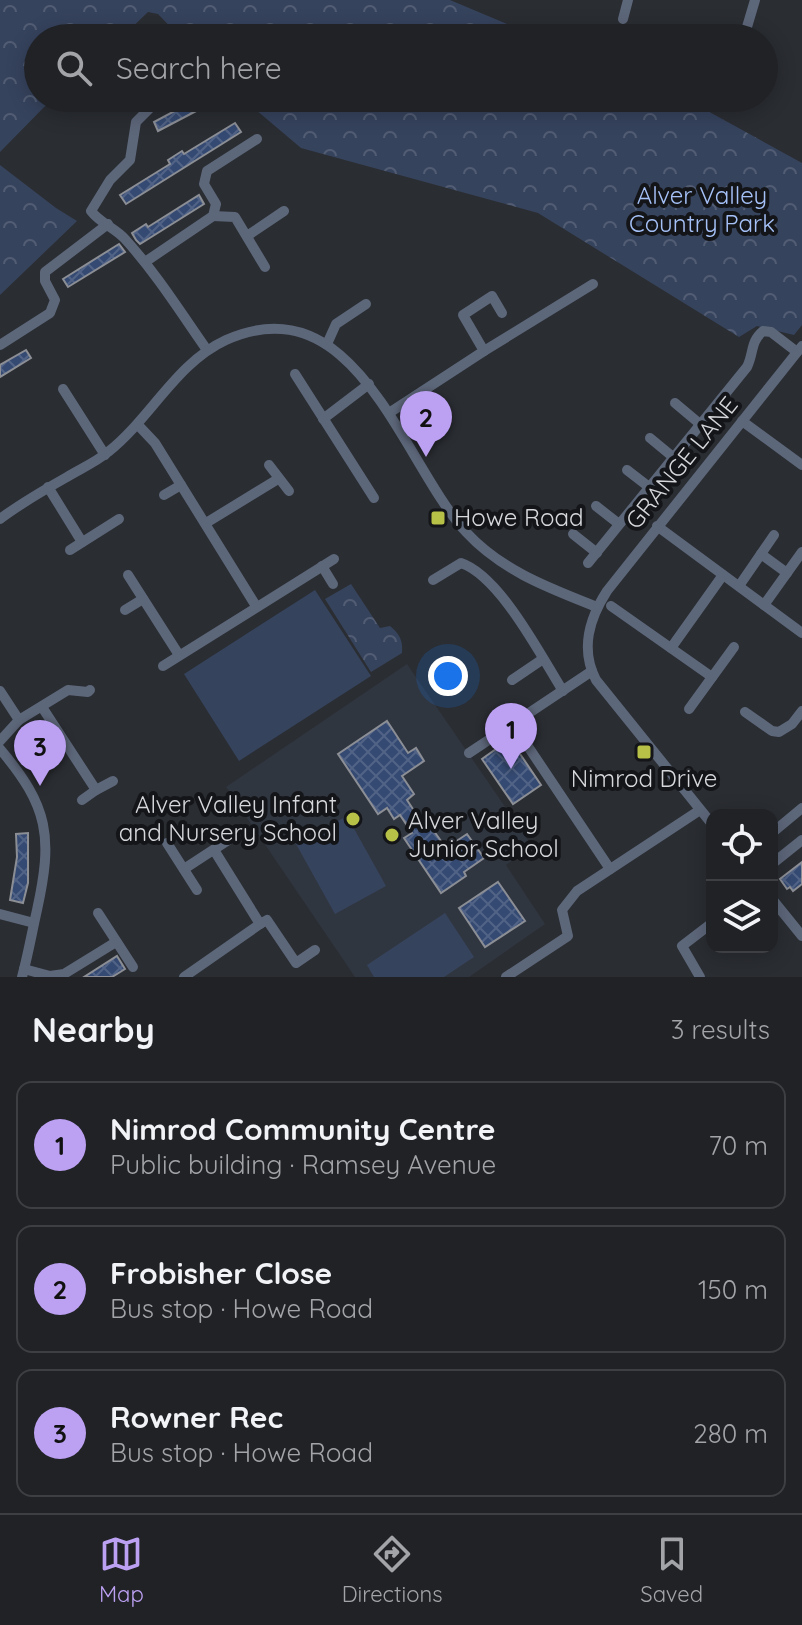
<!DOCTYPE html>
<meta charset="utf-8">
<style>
body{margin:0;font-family:Quicksand,sans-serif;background:#2d2f32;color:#f1f3f6}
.controls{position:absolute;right:24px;bottom:24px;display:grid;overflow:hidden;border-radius:16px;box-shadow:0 4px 20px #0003}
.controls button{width:72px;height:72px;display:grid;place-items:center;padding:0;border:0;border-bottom:2px solid #3d3f43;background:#202226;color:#f1f3f6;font:40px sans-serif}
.you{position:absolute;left:448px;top:676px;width:28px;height:28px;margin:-20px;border:6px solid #fff;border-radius:50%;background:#1a73e8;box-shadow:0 0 0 12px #1a73e833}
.badge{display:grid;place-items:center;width:52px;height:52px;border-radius:50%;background:#bca0f2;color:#111;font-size:26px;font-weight:700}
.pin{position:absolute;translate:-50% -66px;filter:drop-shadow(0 2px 4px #0008)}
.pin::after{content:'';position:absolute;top:42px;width:28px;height:24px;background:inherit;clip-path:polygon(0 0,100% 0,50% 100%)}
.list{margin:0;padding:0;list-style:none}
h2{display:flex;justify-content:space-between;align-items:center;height:104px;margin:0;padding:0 32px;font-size:34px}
h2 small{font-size:26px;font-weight:400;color:#a2a4a7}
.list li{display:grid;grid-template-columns:52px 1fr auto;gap:24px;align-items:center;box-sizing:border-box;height:128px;margin:0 16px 16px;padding:0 16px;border:2px solid #3d3f43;border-radius:16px}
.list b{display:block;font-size:30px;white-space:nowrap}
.list p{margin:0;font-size:26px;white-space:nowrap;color:#a2a4a7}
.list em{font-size:26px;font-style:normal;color:#a2a4a7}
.icon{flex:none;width:44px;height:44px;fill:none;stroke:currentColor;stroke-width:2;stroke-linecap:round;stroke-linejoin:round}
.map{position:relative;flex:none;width:802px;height:977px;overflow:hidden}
.search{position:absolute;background:#202226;box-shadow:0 4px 20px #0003;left:24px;right:24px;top:24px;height:88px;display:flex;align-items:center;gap:20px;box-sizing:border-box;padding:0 28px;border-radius:44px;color:#a2a4a7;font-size:30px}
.sheet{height:536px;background:#202226}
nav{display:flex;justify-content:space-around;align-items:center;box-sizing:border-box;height:112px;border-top:2px solid #3d3f43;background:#202226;font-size:22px;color:#a2a4a7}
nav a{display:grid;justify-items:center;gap:4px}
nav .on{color:#bca0f2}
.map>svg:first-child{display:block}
.built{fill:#303640}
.forest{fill:url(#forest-crowns)}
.garden{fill:#36435d}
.building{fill:url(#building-cross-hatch);stroke:#8b8e95;stroke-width:2}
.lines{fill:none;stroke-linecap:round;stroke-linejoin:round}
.minor{stroke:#5d677a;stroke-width:10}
.poi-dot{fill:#b8c147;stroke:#141518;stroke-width:3}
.labels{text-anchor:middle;stroke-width:8;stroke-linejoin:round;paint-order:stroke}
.park-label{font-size:24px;fill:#a5c1f7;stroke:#141518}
.street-label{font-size:24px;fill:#d5d7da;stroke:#141518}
.poi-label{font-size:24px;fill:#d5d7da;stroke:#141518;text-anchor:start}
</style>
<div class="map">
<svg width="802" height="977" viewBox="0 0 802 977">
<defs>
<pattern id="forest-crowns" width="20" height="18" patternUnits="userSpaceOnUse" patternTransform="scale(2)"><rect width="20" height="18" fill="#36435d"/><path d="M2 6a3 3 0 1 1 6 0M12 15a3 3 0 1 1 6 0" fill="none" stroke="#525d74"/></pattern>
<pattern id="building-cross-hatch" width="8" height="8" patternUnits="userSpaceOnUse" patternTransform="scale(2)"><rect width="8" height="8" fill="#354a72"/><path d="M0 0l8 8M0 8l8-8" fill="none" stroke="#516386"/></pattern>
</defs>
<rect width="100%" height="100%" fill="#2a2d32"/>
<polygon class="built" points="407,664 532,846 506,865 545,924 469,977 355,977 226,787"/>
<g class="forest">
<polygon points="0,0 450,0 540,38 181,38 158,14 148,12 121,38 38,38 38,98 53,98 0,152"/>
<polygon points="242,98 684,98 802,163 802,325 794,335 757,326 739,337 538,213 301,148"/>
<polygon points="0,165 56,208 77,221 0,295"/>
<path d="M351,584L380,628L390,626C400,634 403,641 402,653L371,672L325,599Z"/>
</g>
<g class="garden">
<polygon points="315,590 371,676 239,761 184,674"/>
<polygon points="347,816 386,886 335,914 296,844"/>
<polygon points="445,913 474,957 444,977 374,977 367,965"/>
</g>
<g class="building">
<polygon points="199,98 221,98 158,131 154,122"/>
<polygon points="235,123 241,132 126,204 120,195 170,164 168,160 182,151 184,154"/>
<polygon points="199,195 204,204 140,244 136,240 132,233 146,224 148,227"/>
<polygon points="119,244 125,252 68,287 63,279"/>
<polygon points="26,350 31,358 0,377 0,365"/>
<polygon points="387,721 408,753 416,748 424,761 402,776 414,794 407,800 422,823 426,820 446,848 467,834 484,858 464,872 466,876 441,893 404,838 412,833 400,815 394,819 387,808 378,814 338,754"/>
<polygon points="510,739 541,785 513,804 482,759"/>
<polygon points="28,833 28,883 23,903 10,900 17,857 16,834"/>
<polygon points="802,862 802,884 793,891 790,887 787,889 780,879"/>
<polygon points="498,882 525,921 485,947 459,908"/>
<polygon points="117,956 125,969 112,977 84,977"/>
</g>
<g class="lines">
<g class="minor">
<polyline points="623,19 628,0"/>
<polyline points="744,37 755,0"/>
<path d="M160,98L136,122L130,160L110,180L91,211C100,223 115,228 125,239C156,273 181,313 207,350"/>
<polyline points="213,216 235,217 265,267"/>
<polyline points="247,236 284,211"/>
<polyline points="145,262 213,216 216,204 204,184 207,171 257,139"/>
<polyline points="327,344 336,324 366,304"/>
<polyline points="0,345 50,313 55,300 45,281 45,272 108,224"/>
<polyline points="484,351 593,284"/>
<polyline points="295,374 374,498"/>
<polyline points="63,389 105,455"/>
<polyline points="675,403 700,424"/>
<polyline points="389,413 484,351 463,315 492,296 502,313"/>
<polyline points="323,419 369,384"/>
<polyline points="742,421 802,465"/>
<polyline points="138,425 155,443 256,606"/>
<polyline points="650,438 673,457"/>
<polyline points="269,465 289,491"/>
<polyline points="627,470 649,487"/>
<polyline points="48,487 82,542"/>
<polyline points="164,495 181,485"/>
<polyline points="596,506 619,524"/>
<path d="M0,519C21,503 44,490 67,477C80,469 96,462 108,452C151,418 176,363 226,340C356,282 402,462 466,532C502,571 549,588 597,607"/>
<polyline points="206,523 278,479"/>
<polyline points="657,526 802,633"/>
<polyline points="573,534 597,553"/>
<polyline points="70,550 119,519"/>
<polyline points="761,554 787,573"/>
<path d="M588,563L747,367C754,353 750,342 763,331L771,332L797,352"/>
<polyline points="322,566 333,584"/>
<polyline points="128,575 179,655"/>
<path d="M433,580L461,563C500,576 541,656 563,691"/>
<polyline points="739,586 774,535"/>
<polyline points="764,605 802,552"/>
<polyline points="611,606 712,677"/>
<polyline points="125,610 143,599"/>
<polyline points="671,648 723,575"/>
<polyline points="163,666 334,559"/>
<polyline points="512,680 543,659"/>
<polyline points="0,691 19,720"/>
<polyline points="42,707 96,790 113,781"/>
<polyline points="689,709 734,647"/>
<polyline points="745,712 772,731 779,732 792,724 802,711"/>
<polyline points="513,724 610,869"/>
<polyline points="0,741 19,720 68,690 88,692 90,690"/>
<path d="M0,749C49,807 53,837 37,910C32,932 28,955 22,977"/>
<polyline points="469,753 592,671"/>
<polyline points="82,800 96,790"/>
<path d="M712,824L596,680C580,649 589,619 607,591L802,346"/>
<polyline points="772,833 802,808"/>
<polyline points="167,843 197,890"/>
<polyline points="214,850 260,924"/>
<polyline points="772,864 802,840"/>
<polyline points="184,869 236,835"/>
<polyline points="772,899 802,936"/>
<polyline points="98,913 133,967"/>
<polyline points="0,914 34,923"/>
<polyline points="260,924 267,920 296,963 315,950"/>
<polyline points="24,969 50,976 64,974 116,942"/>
<polyline points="184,977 260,924"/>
<polyline points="506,977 568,936 562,910 577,891 700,810"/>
<polyline points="700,977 682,946 712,923"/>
</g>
</g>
<g class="poi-dot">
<rect x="430" y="510" width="16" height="16" rx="4"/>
<rect x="636" y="744" width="16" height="16" rx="4"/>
<circle cx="353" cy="819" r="8"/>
<circle cx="392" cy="835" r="8"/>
</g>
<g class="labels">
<g class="park-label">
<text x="702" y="204">Alver Valley<tspan x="702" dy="28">Country Park</tspan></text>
</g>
<g class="street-label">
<text transform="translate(682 463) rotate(-51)" y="8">GRANGE LANE</text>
</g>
<g class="poi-label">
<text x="454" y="526">Howe Road</text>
<text x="644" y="787" text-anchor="middle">Nimrod Drive</text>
<text x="337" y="813" text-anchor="end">Alver Valley Infant<tspan x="337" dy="28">and Nursery School</tspan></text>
<text x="408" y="829">Alver Valley<tspan x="408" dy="28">Junior School</tspan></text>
</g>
</g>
</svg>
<div class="controls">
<button><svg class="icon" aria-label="locate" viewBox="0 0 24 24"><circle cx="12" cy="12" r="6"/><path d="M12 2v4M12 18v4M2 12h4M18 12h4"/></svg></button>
<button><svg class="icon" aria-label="layers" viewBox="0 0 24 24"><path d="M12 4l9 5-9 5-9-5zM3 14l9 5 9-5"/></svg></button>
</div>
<div class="you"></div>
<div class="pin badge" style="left:511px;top:769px">1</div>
<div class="pin badge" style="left:426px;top:457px">2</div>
<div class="pin badge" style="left:40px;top:786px">3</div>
<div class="search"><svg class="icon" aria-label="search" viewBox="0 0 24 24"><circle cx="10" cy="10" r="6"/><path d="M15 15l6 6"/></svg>Search here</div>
</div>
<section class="sheet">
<h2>Nearby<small>3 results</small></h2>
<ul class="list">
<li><span class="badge">1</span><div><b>Nimrod Community Centre</b><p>Public building · Ramsey Avenue</p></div><em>70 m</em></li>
<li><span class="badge">2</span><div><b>Frobisher Close</b><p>Bus stop · Howe Road</p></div><em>150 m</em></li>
<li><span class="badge">3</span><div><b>Rowner Rec</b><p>Bus stop · Howe Road</p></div><em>280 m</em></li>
</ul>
</section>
<nav>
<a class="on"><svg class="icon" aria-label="map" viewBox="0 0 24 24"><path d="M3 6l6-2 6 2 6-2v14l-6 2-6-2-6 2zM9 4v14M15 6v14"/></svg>Map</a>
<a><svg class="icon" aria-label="directions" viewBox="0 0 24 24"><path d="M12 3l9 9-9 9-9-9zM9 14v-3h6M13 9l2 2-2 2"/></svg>Directions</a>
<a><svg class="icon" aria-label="saved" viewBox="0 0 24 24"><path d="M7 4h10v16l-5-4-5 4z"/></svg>Saved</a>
</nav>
